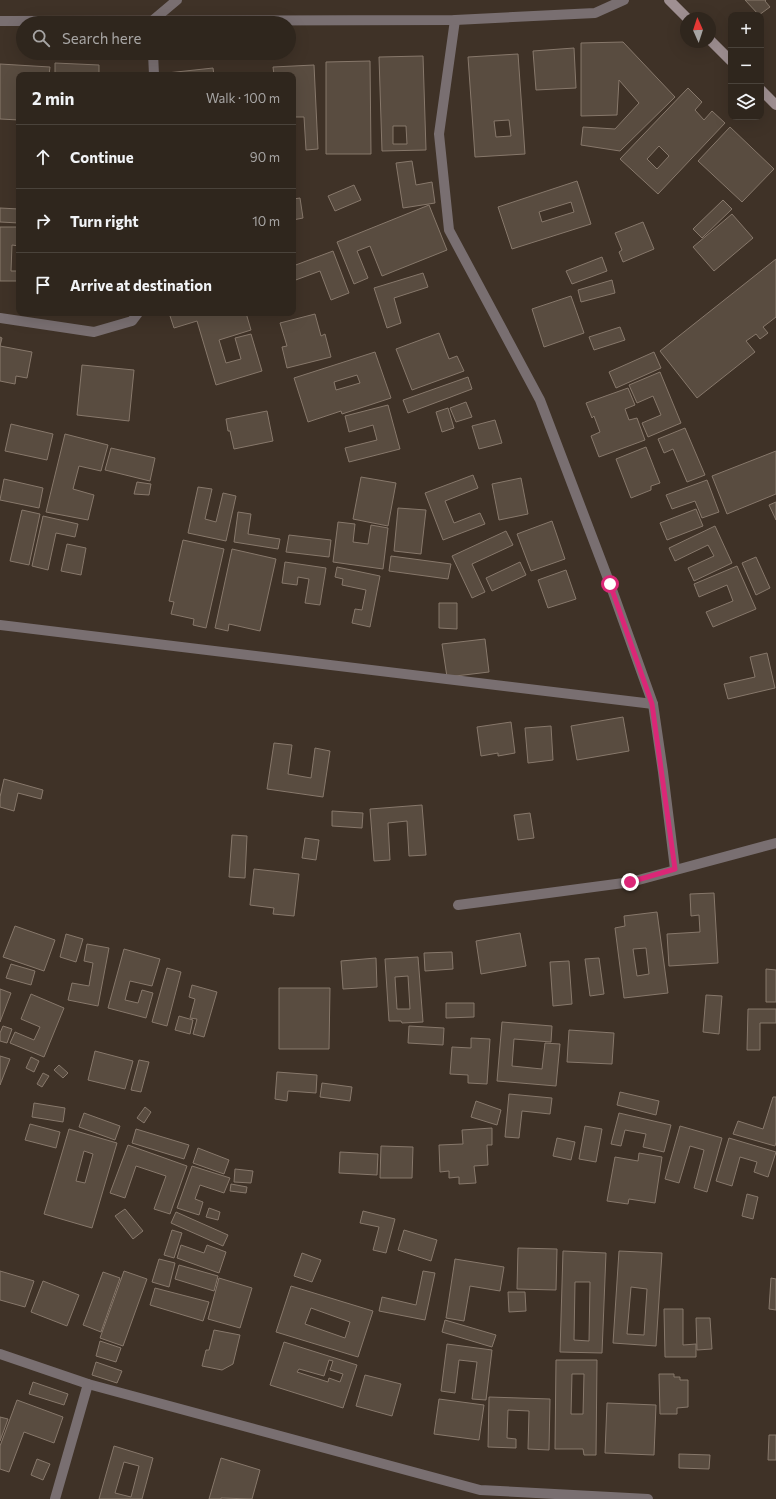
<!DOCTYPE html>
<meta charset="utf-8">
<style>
body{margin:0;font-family:Commissioner,sans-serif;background:#3b322a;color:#f1f3f6}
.controls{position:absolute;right:12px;top:12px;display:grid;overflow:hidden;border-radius:8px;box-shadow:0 4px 16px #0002}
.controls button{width:36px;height:36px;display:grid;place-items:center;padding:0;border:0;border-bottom:1px solid #4a433b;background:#2f261d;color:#f1f3f6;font:20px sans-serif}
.compass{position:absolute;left:680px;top:12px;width:36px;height:36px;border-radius:50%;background:#2f261d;box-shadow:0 4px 16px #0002;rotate:357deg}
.stop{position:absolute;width:12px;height:12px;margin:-9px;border:3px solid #db2777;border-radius:50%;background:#fff}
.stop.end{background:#db2777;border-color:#fff;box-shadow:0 1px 4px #0008}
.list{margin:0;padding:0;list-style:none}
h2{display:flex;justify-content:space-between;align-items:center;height:52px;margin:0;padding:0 16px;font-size:17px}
h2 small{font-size:13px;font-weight:400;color:#a7a5a4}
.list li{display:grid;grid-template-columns:26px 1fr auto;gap:12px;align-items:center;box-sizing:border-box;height:64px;padding:0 16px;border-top:1px solid #4a433b}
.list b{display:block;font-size:15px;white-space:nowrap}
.list em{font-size:13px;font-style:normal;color:#a7a5a4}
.icon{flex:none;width:22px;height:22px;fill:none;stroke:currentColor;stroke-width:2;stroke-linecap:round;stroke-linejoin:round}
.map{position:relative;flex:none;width:776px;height:1499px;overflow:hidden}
.search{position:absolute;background:#2f261d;box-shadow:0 4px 16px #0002;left:16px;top:16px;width:280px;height:44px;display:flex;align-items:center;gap:10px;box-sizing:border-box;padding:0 14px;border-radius:22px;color:#a7a5a4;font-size:15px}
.panel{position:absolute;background:#2f261d;box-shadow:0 4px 16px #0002;left:16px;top:72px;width:280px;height:244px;border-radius:8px}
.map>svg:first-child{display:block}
.building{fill:#594c40;stroke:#87786b;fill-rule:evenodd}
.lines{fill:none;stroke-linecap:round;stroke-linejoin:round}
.lane{stroke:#796f71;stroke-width:10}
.street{stroke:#796f71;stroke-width:10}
.secondary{stroke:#9f9092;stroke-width:10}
.route{stroke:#db2777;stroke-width:5}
</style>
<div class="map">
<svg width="776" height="1499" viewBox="0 0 776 1499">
<rect width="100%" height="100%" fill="#3f3227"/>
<g class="building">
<polygon points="745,0 766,0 765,1 770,7 759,15"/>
<polygon points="623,42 675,97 620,151 581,145 583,127 615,129 639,103 619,80 617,115 581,116 581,43"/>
<polygon points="574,48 576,88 536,90 533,51"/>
<path d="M518,54L525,154L475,157L468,57ZM509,120L511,136L496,137L494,121Z"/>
<path d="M423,56L426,150L382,151L379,57ZM393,126H406L407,144H393Z"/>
<polygon points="370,61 371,154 326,154 326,62"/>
<polygon points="55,63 99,65 99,75 55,75"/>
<polygon points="0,64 50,67 49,75 19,75 19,120 0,119"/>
<polygon points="314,65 318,149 306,150 304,117 293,117 293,75 274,75 273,67"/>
<polygon points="213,68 214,75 167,75 167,73"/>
<path d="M688,88L702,102L695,110L704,120L712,111L725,123L658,194L620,159ZM659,146L669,156L657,169L647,159Z"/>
<polygon points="730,127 774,169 742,202 698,161"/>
<polygon points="412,161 416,185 432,182 435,203 403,208 396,163"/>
<path d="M577,181L591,224L512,249L498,207ZM571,202L574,212L542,222L539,212Z"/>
<polygon points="354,185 361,200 335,211 328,196"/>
<polygon points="300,198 303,218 293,220 293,199"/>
<polygon points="723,200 732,209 702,238 693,229"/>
<polygon points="19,201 19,223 0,222 0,208 19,209"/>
<polygon points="429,205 447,250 382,276 370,246 357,251 368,278 354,284 337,242"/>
<polygon points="732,214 753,238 714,271 693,247"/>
<polygon points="643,222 654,249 623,262 619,252 622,250 615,233"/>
<polygon points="0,227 19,227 19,246 12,245 11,271 19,271 19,281 0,281"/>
<polygon points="333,251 349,293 331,300 320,271 293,281 293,266"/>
<polygon points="602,257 607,271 572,284 566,271"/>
<polygon points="776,259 776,317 763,327 768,333 760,339 756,334 746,341 755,352 697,398 660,351"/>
<polygon points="423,273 428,287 394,298 401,323 387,328 374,288"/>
<polygon points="612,280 615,293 581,302 578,290"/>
<polygon points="571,296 584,333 544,347 532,309"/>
<polygon points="169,313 246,313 251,330 219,340 226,363 241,359 235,338 251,334 262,371 216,385 197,321 174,328"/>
<polygon points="315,314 321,336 325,334 331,357 287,368 282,347 287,346 280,323"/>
<polygon points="620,327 625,340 594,350 589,337"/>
<polygon points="439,333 449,359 457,356 464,371 412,390 396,349"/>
<polygon points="0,337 2,338 0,346 32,352 27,378 16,376 15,384 0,381"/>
<path d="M375,352L391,398L342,414L341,411L308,422L294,378ZM357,375L360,383L336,390L334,382Z"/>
<polygon points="654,352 661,368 616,388 609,372"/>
<polygon points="82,365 134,370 129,421 77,415"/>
<polygon points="660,372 681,423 648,437 642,423 661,415 653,396 637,403 629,385"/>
<polygon points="468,377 472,389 408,413 403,400"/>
<polygon points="628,388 635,405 625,409 629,420 637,418 645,440 599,457 591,436 600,432 594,416 592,418 586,403"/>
<polygon points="466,402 472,417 456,422 450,408"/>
<polygon points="388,405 400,449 349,462 345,448 377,440 373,425 349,432 345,416"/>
<polygon points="448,408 454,428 442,432 436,412"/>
<polygon points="267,411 273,441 234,449 230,431 228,431 226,419"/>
<polygon points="495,420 502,443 479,449 472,426"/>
<polygon points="11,424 53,434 47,460 5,451"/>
<polygon points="685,428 705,475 687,482 673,449 664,453 658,439"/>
<polygon points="65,434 108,445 101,471 79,466 73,489 94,495 88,520 46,512"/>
<polygon points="646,447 660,483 651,486 651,490 631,498 616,459"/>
<polygon points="111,448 155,458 150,481 105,470"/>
<polygon points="776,451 776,494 727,514 712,476"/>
<polygon points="473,475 478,488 445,501 454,523 480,513 485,524 443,540 425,493"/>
<polygon points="361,477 396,483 388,526 353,519"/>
<polygon points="521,478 528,514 499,520 492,484"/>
<polygon points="4,479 43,488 39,508 0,500"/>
<polygon points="707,480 719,512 702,518 695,501 672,509 666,495"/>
<polygon points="137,482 151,484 149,495 134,494"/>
<polygon points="198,487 212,489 205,519 216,522 223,493 236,496 226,541 188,533"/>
<polygon points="776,502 776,520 769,505"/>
<polygon points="398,508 426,510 421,554 394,551"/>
<polygon points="696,509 703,526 667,540 660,523"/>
<polygon points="22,510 40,514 29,565 10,561"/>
<polygon points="238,512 251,514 248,534 280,539 278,549 234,542"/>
<polygon points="43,516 78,524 75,537 56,533 48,570 32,566"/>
<polygon points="552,521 565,559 531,571 517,534"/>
<polygon points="338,522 355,524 353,542 368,544 371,525 388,528 383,569 333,562"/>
<polygon points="715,526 732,563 694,581 688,568 714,556 708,545 675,561 669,548"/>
<polygon points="506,531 513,545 472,564 485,592 472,598 452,556"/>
<polygon points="289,535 331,540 329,557 286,552"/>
<polygon points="183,540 224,549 206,628 193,625 194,619 171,614 174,602 169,601"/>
<polygon points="67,544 86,548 81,575 61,571"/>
<polygon points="232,549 276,559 260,631 229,624 228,631 215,628"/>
<polygon points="391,556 451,564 448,579 389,571"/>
<polygon points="756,557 770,588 756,595 742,563"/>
<polygon points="285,562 326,568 320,605 305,603 309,579 298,577 297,585 282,583"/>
<polygon points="520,562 526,575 492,591 486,578"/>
<polygon points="737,566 756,609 713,627 706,612 733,601 727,585 699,597 694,584"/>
<polygon points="337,567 380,576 370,627 352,623 355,609 362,610 366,590 342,585 343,579 335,577"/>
<polygon points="566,570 576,599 548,608 538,580"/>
<polygon points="439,603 457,603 457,629 439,628"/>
<polygon points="485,639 489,672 447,677 442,644"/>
<polygon points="767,653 775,688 728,699 724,684 755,677 750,657"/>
<polygon points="623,717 629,751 577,760 571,726"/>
<polygon points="511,722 515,753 498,756 498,753 481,756 477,727"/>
<polygon points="551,726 553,760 528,763 525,728"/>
<polygon points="274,743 292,745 288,774 311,778 315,748 330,751 323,797 267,789"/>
<polygon points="4,779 43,790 41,799 18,793 14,811 0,807 0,797"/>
<polygon points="422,805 426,855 409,856 407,821 388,823 390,860 374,861 370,809"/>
<polygon points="332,811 363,813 362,828 332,826"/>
<polygon points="530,813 534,838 518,840 514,815"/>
<polygon points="232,835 247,836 245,878 229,877"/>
<polygon points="305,838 319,840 316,860 302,858"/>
<polygon points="254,869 299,874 294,916 273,914 274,908 250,905"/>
<polygon points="714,893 718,963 669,966 667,934 700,932 699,915 691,916 690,894"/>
<path d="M657,912L668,993L624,998L615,928L625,926L624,916ZM646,948L649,974L637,976L633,949Z"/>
<polygon points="15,926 55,940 44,971 3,957"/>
<polygon points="520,933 526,966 481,974 476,941"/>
<polygon points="66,934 83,939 76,962 60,957"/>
<polygon points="87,944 109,948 98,1006 68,1000 72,983 89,986 93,963 84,961"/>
<polygon points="124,949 160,959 152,986 130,981 125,1000 138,1003 142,990 153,993 146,1018 108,1008"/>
<polygon points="452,952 453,969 425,971 424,953"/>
<path d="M418,957L423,1022L402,1023L401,1021H389L385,959ZM408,976L410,1009H397L395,977Z"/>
<polygon points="376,958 377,987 343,989 341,961"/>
<polygon points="599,958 604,994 590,996 585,959"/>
<polygon points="569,961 572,1004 553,1006 550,962"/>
<polygon points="11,964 35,971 31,985 6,978"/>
<polygon points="167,968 181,972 167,1026 152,1022"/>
<polygon points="766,969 776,970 776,1002 766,1002"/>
<polygon points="192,985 217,992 204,1037 193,1034 197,1019 190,1018 195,999 189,997"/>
<polygon points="279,988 330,988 329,1049 279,1049"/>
<polygon points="0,989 11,993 0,1022"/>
<polygon points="31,994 64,1008 44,1057 10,1043 15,1032 34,1040 40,1027 21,1019"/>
<polygon points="706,995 722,996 719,1034 703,1032"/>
<polygon points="446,1003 474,1003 474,1017 446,1018"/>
<polygon points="748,1009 776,1009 776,1023 760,1023 760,1050 747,1050"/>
<polygon points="179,1016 193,1020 190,1034 175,1030"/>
<polygon points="502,1022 552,1026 551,1042 514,1039 512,1066 542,1069 545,1043 560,1044 556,1086 497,1081"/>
<polygon points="3,1026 12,1029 7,1043 0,1041 0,1033"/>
<polygon points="409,1026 444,1028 443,1045 408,1043"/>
<polygon points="569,1030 614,1033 612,1064 567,1062"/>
<polygon points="471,1038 490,1039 487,1084 468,1083 468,1075 450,1074 452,1047 471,1048"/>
<polygon points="95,1051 133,1061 125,1089 88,1080"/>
<polygon points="0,1056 10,1059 0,1085"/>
<polygon points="31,1057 39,1061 34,1072 26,1068"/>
<polygon points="139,1060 149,1062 141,1092 131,1090"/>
<polygon points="59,1065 68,1073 63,1078 54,1070"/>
<polygon points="277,1072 317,1075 316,1093 288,1091 287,1101 275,1099"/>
<polygon points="43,1073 49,1076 42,1087 37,1084"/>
<polygon points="322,1083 352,1087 350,1101 320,1097"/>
<polygon points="620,1092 659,1101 656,1115 617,1105"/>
<polygon points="509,1094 552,1098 550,1114 522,1111 519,1138 505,1137"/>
<polygon points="773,1097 776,1097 776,1142 775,1146 733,1134 738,1121 763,1129"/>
<polygon points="476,1101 501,1110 497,1125 471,1117"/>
<polygon points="34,1103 65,1108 63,1122 32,1117"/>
<polygon points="145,1107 151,1112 144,1123 137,1118"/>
<polygon points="84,1113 120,1126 115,1140 79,1127"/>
<polygon points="619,1113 671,1125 664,1152 643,1147 646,1134 625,1130 621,1146 611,1144"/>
<polygon points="30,1124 60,1132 56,1148 25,1140"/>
<polygon points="585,1126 602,1129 596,1162 579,1159"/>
<polygon points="680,1126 722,1138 707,1192 694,1188 704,1150 690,1146 679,1183 665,1179"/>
<polygon points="492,1128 492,1145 487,1145 488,1165 474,1166 476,1183 459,1184 459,1177 449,1178 449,1171 440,1172 439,1145 463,1144 462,1130"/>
<path d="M69,1129L117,1143L92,1228L44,1214ZM84,1151L93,1154L85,1183L76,1181Z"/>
<polygon points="136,1129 189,1145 184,1159 132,1143"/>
<polygon points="557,1138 575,1142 571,1160 553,1156"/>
<polygon points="729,1138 776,1152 768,1177 754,1172 757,1162 740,1157 732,1186 716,1181"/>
<polygon points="128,1145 187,1166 170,1214 154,1209 166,1176 136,1166 125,1198 110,1193"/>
<polygon points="381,1146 413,1147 412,1178 380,1178"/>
<polygon points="198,1148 229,1160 224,1174 193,1163"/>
<polygon points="340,1152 378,1154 377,1175 339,1173"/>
<polygon points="639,1153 662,1157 655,1203 629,1199 628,1204 607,1201 615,1157 638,1161"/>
<polygon points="192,1166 230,1178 224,1193 200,1185 195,1199 203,1202 199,1215 177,1208"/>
<polygon points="235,1169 253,1171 251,1183 234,1182"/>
<polygon points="231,1184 247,1187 246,1193 230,1191"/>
<polygon points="747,1194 758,1197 753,1219 742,1216"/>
<polygon points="209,1208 220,1212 218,1220 206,1217"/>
<polygon points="125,1209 143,1231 133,1239 115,1216"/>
<polygon points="363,1211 395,1219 386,1253 373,1250 379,1227 360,1223"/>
<polygon points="176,1212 228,1235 223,1246 171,1223"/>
<polygon points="172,1230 182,1233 174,1258 164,1255"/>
<polygon points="404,1230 437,1240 431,1261 398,1250"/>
<polygon points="181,1245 204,1253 207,1245 226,1252 219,1273 177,1258"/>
<polygon points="518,1248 557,1249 556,1290 517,1289"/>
<path d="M563,1251L606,1253L602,1353L560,1352ZM575,1282H590L589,1341L574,1340Z"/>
<path d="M619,1251L662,1253L656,1346L613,1343ZM631,1287L647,1289L644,1335L627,1334Z"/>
<polygon points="302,1253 321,1260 312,1282 294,1276"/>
<polygon points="159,1259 175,1263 169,1287 152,1282"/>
<polygon points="455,1259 504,1267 500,1291 470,1286 464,1321 446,1318"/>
<polygon points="179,1265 218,1276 214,1291 175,1279"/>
<polygon points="0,1271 34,1281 25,1307 0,1300"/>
<polygon points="124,1271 147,1279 123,1346 100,1338"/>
<polygon points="423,1271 435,1273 425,1320 379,1311 382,1297 416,1305"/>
<polygon points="103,1272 120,1278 101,1332 83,1325"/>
<polygon points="219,1278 252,1288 240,1328 208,1319"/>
<polygon points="771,1278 776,1279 776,1310 769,1309"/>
<polygon points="43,1281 79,1295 67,1326 31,1312"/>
<path d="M291,1286L373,1311L358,1357L276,1332ZM311,1308L350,1322L345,1338L305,1324Z"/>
<polygon points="155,1288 209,1302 203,1321 150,1305"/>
<polygon points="508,1292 525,1292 526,1311 509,1312"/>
<polygon points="664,1309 683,1309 683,1345 696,1344 696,1357 665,1357"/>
<polygon points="696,1318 710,1318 712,1349 697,1350"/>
<polygon points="445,1320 496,1335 492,1347 442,1332"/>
<polygon points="214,1330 240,1335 233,1364 222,1370 202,1366 206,1350 209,1350"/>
<polygon points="100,1341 121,1348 116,1362 96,1356"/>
<path d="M284,1342L357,1365L343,1408L270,1385ZM329,1360L333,1361L330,1370L343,1374L340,1382L329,1378L328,1382L297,1372L299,1369L324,1376Z"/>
<polygon points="447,1344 492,1350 486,1400 472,1399 477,1362 459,1360 455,1393 441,1391"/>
<path d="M556,1360H597L596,1455H584L583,1449H555ZM572,1374H584L583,1414H571Z"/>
<polygon points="96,1362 122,1371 117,1383 92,1375"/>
<polygon points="659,1374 674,1374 674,1377 680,1377 680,1380 688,1380 688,1407 677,1408 677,1414 660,1414"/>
<polygon points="365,1375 401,1384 392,1416 356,1406"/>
<polygon points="33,1382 68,1394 64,1405 29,1394"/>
<polygon points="489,1397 550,1399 549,1450 528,1449 529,1411 508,1410 507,1438 516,1439 516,1448 488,1447"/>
<polygon points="439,1399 484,1405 479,1440 434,1434"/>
<polygon points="17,1400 63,1417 54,1443 24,1432 9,1472 0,1469 0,1446"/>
<polygon points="607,1403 656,1405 654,1455 605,1453"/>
<polygon points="0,1417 8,1419 0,1441"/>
<polygon points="769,1435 776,1435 776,1460 768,1460"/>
<path d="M114,1446L153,1458L142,1499H99ZM124,1462L139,1466L131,1497L115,1493Z"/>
<polygon points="679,1454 710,1455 709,1469 679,1468"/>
<polygon points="221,1458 260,1470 252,1499 221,1498 221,1499 209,1499"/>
<polygon points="37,1459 50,1464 43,1480 31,1475"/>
</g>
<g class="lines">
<polyline class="lane" points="152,21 177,0"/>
<g class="street">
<polyline points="455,20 439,134 449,230 540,400 610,584 653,704 663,772 675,869"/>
<polyline points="0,21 455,20 595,13 624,0"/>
<polyline points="153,53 154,75"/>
<polyline points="0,318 94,332 132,321 138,313"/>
<polyline points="0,625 653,704"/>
<polyline points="458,905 631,882 776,843"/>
<polyline points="0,1354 88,1384 480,1490 648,1499"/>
<polyline points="55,1499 88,1384"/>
</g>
<g class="secondary">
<polyline points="669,0 687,18"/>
<polyline points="710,40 731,61"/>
<polyline points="761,90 776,105"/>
</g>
</g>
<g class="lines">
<polyline class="route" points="610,584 652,704 675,869 630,882"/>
</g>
</svg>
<div class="controls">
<button>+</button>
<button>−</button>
<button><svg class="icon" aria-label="layers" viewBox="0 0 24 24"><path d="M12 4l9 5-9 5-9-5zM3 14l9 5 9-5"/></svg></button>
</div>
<svg class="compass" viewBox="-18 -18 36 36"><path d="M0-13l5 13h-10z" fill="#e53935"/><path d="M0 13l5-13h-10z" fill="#a7a5a4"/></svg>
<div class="stop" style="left:610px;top:584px"></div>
<div class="stop end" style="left:630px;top:882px"></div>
<div class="search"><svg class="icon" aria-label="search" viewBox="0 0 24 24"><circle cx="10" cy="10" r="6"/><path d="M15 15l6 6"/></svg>Search here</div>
<section class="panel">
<h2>2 min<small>Walk · 100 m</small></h2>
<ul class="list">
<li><svg class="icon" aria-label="ahead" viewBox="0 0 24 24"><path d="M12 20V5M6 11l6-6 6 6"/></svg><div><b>Continue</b></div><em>90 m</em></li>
<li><svg class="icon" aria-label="right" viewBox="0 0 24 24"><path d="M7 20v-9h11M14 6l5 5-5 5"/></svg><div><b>Turn right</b></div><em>10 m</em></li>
<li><svg class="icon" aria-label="arrive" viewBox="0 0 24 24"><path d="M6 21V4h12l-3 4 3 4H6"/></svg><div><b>Arrive at destination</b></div></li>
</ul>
</section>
</div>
